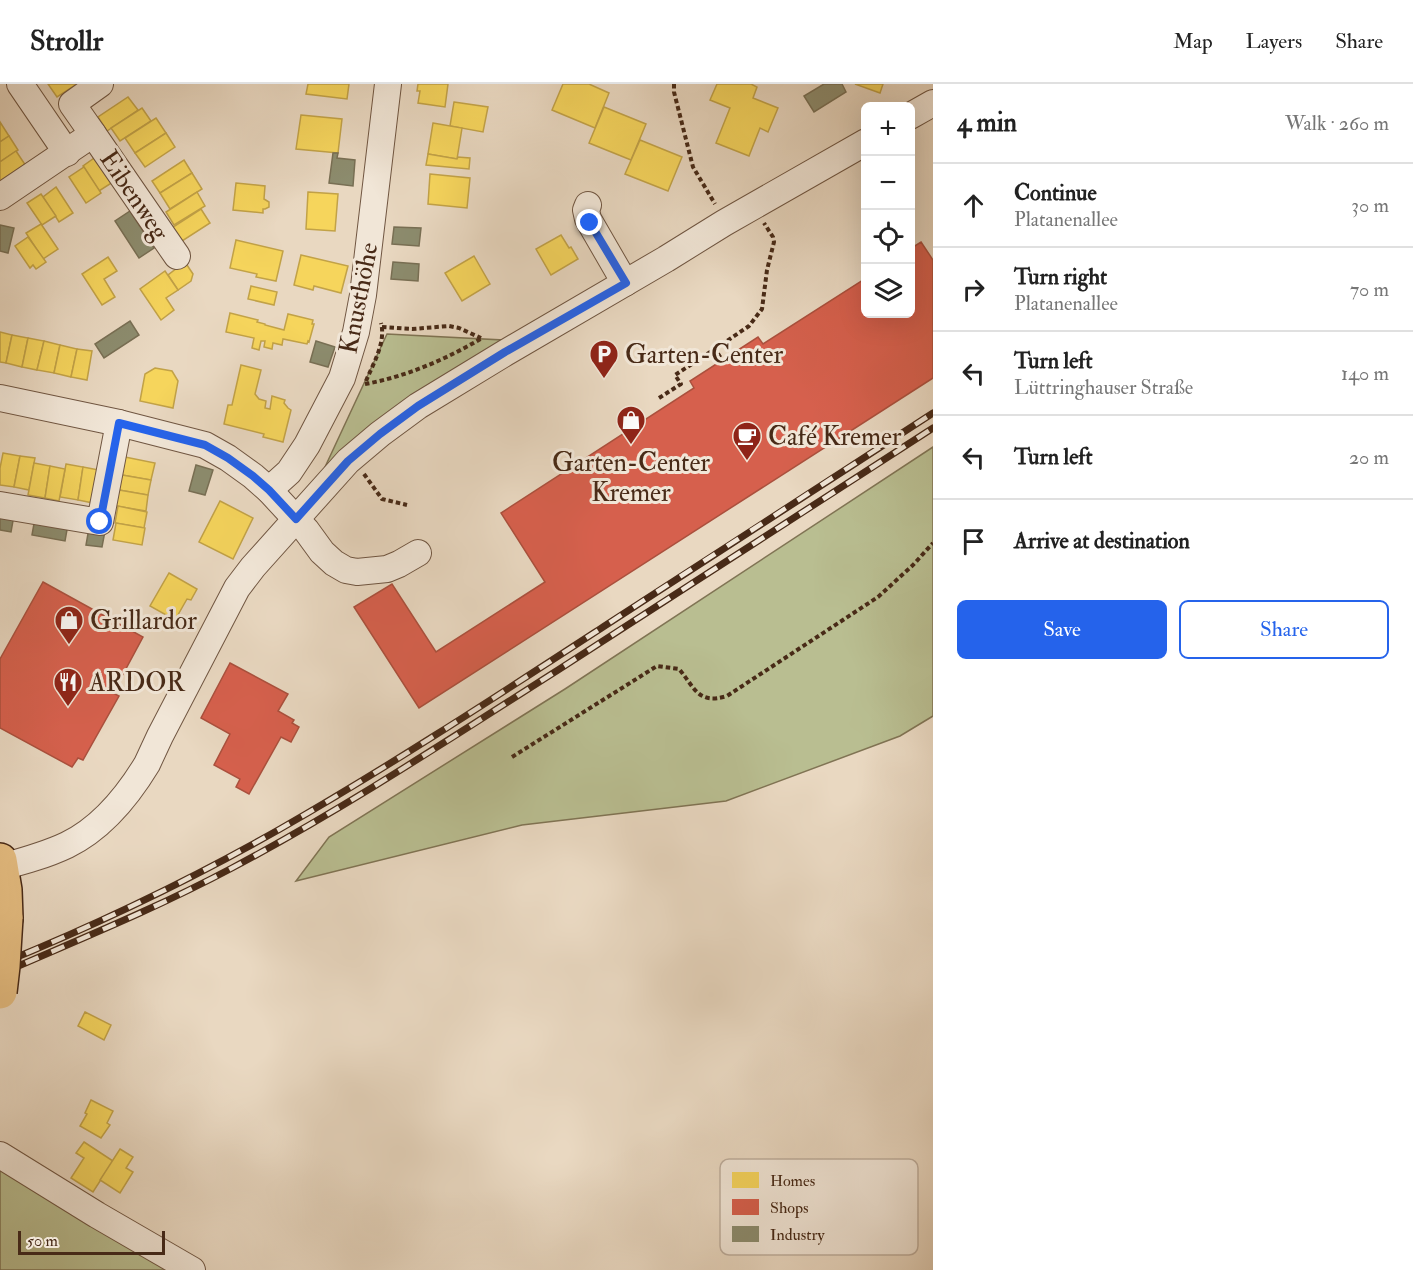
<!DOCTYPE html>
<meta charset="utf-8">
<style>
body{margin:0;font-family:"IM FELL Double Pica",serif;background:#f6f6f6;color:#222}
.controls{position:absolute;right:18px;top:18px;display:grid;overflow:hidden;border-radius:9px;box-shadow:0 6px 24px #0002}
.controls button{width:54px;height:54px;display:grid;place-items:center;padding:0;border:0;border-bottom:2px solid #e0e0e0;background:#fff;color:#222;font:30px sans-serif}
.scale{position:absolute;left:18px;bottom:15px;width:147px;box-sizing:border-box;padding-left:6px;border:3px solid #482a17;border-top:0;font-size:16px;line-height:21px;white-space:nowrap;color:#482a17;-webkit-text-stroke:4px #f1e6d7;paint-order:stroke}
.stop{position:absolute;width:18px;height:18px;margin:-14px;border:4px solid #2563eb;border-radius:50%;background:#fff}
.stop.end{background:#2563eb;border-color:#fff;box-shadow:0 2px 6px #0008}
.list{margin:0;padding:0;list-style:none}
h2{display:flex;justify-content:space-between;align-items:center;height:78px;margin:0;padding:0 24px;font-size:26px}
h2 small{font-size:20px;font-weight:400;color:#767676}
.list li{display:grid;grid-template-columns:39px 1fr auto;gap:18px;align-items:center;box-sizing:border-box;height:84px;padding:0 24px;border-top:2px solid #e0e0e0}
.list b{display:block;font-size:22px;white-space:nowrap}
.list p{margin:0;font-size:20px;white-space:nowrap;color:#767676}
.list em{font-size:20px;font-style:normal;color:#767676}
.actions{display:flex;gap:12px;padding:18px 24px}
.actions a{flex:1;padding:14px 0;border:2px solid #2563eb;border-radius:9px;text-align:center;font-size:21px;color:#2563eb}
.actions .main{background:#2563eb;color:#fff}
.icon{flex:none;width:33px;height:33px;fill:none;stroke:currentColor;stroke-width:2;stroke-linecap:round;stroke-linejoin:round}
.map{position:relative;flex:none;width:933px;height:1186px;overflow:hidden}
header{display:flex;align-items:center;gap:36px;box-sizing:border-box;height:84px;padding:0 30px;background:#fff;border-bottom:2px solid #e0e0e0}
header strong{font-size:28px}
nav{display:flex;gap:33px;margin-inline-start:auto;font-size:21px}
main{display:flex}
aside{flex:1;background:#fff}
.map>svg:first-child{display:block}
.green{fill:#b9be91;stroke:#807454;stroke-width:1.5}
.homes{fill:#f6d55c;stroke:#c2a247;stroke-width:1.5}
.shops{fill:#d6604d;stroke:#ab503d;stroke-width:1.5}
.industry{fill:#8c8c6e;stroke:#786f54;stroke-width:1.5}
.lines{fill:none;stroke-linecap:round;stroke-linejoin:round}
.minor-casing{stroke:#705642;stroke-width:28}
.major-casing{stroke:#482a17;stroke-width:36}
.path{stroke:#482a17;stroke-width:4;stroke-dasharray:4.5 3;stroke-linecap:butt}
.minor{stroke:#f1e6d7;stroke-width:26}
.major{stroke:#e4bc80;stroke-width:33}
.rail-casing{stroke:#482a17;stroke-width:7}
.rail{stroke:#f1e6d7;stroke-width:4.5;stroke-dasharray:14;stroke-linecap:butt}
.major-bridge-casing{stroke:#482a17;stroke-width:36;stroke-linecap:butt}
.major-bridge{stroke:#e4bc80;stroke-width:33}
.route{stroke:#2563eb;stroke-width:8}
.labels{text-anchor:middle;stroke-width:6;stroke-linejoin:round;paint-order:stroke}
.street-label{font-size:26px;fill:#482a17;stroke:#f1e6d7}
.poi-label{font-size:26px;fill:#482a17;stroke:#f1e6d7;text-anchor:start}
.key{fill:#f1e6d7;stroke:#beae9d;stroke-width:1.5}
.key-label{font-size:16px;fill:#482a17}
</style>
<header>
<strong>Strollr</strong>
<nav><a>Map</a><a>Layers</a><a>Share</a></nav>
</header>
<main>
<div class="map">
<svg width="933" height="1186" viewBox="0 0 933 1186">
<rect width="100%" height="100%" fill="#e9d8c1"/>
<filter id="stains"><feTurbulence type="fractalNoise" baseFrequency=".00333" numOctaves="4"/><feColorMatrix values="0 0 0 0 .2 0 0 0 0 .09 0 0 0 0 .02 0 0 0 .5 -.17"/></filter>
<radialGradient id="worn" r=".72"><stop offset=".6" stop-color="#630" stop-opacity="0"/><stop offset="1" stop-color="#630" stop-opacity=".3"/></radialGradient>
<g class="green">
<polygon points="387,250 502,256 369,344 325,383"/>
<polygon points="933,363 933,632 900,652 726,717 522,741 296,797 329,753 565,605"/>
<polygon points="0,1078 177,1186 0,1186"/>
</g>
<g class="homes">
<polygon points="48,0 77,0 57,13"/>
<polygon points="308,0 349,0 347,15 306,10"/>
<polygon points="418,0 448,0 445,23 418,19 420,7 417,7"/>
<polygon points="563,0 589,0 609,9 595,44 552,26"/>
<polygon points="717,0 751,0 757,3 753,14 778,24 768,48 760,44 749,72 716,59 730,24 710,16"/>
<polygon points="855,0 883,0 880,9"/>
<polygon points="128,13 138,26 107,47 98,33"/>
<polygon points="454,18 488,23 483,48 450,42"/>
<polygon points="604,23 646,40 631,76 589,59"/>
<polygon points="142,24 151,37 120,57 111,44"/>
<polygon points="301,31 342,35 338,69 296,65"/>
<polygon points="156,34 166,49 135,69 125,54"/>
<polygon points="0,38 9,52 0,58"/>
<polygon points="433,39 462,44 457,75 428,70"/>
<polygon points="166,49 175,63 145,83 135,69"/>
<polygon points="9,52 18,66 0,78 0,58"/>
<polygon points="640,56 682,73 668,107 625,90"/>
<polygon points="16,67 26,82 0,99 0,78"/>
<polygon points="428,70 457,75 458,73 470,74 469,85 426,81"/>
<polygon points="97,72 113,98 99,107 83,82"/>
<polygon points="184,76 192,89 160,109 152,97"/>
<polygon points="84,83 101,109 86,119 69,93"/>
<polygon points="192,89 202,105 170,125 160,109"/>
<polygon points="430,90 470,94 467,124 428,120"/>
<polygon points="236,99 265,102 264,115 269,118 269,123 265,125 263,125 263,129 233,126"/>
<polygon points="56,103 73,129 59,138 43,113"/>
<polygon points="197,108 205,122 174,141 166,128"/>
<polygon points="308,108 338,110 335,147 306,145"/>
<polygon points="41,110 56,132 42,141 27,119"/>
<polygon points="201,125 210,139 179,159 170,145"/>
<polygon points="41,140 58,165 43,175 26,149"/>
<polygon points="561,151 569,164 571,163 578,175 551,191 536,165"/>
<polygon points="28,153 46,178 36,185 33,181 30,184 15,162"/>
<polygon points="236,156 283,167 276,197 256,193 257,190 230,184"/>
<polygon points="301,171 348,182 341,209 314,202 313,206 294,201"/>
<polygon points="474,172 490,200 462,217 445,189"/>
<polygon points="108,173 117,187 104,195 115,213 102,221 82,190"/>
<polygon points="185,178 193,190 191,197 178,206 168,191"/>
<polygon points="165,187 178,206 166,214 174,226 161,236 140,205"/>
<polygon points="251,202 277,208 274,221 248,215"/>
<polygon points="230,229 258,236 257,238 265,240 265,241 284,246 288,230 313,236 312,240 314,240 309,258 308,257 307,260 283,255 282,261 273,259 272,265 264,263 265,257 261,257 259,266 252,264 254,254 226,248"/>
<polygon points="0,248 12,251 6,279 0,278"/>
<polygon points="12,251 28,254 22,283 6,279"/>
<polygon points="28,254 44,257 37,286 22,283"/>
<polygon points="44,257 60,261 54,289 37,286"/>
<polygon points="60,261 77,265 71,293 54,289"/>
<polygon points="77,265 92,267 87,296 71,293"/>
<polygon points="241,281 261,286 255,310 259,315 266,317 265,324 270,325 272,312 285,316 284,319 288,324 291,326 283,358 263,353 264,350 224,340 228,321 232,321"/>
<polygon points="155,284 172,287 178,297 173,324 140,317 145,290"/>
<polygon points="3,369 20,372 14,403 0,401 0,384"/>
<polygon points="20,372 35,374 29,406 14,403"/>
<polygon points="125,373 155,379 151,396 122,391"/>
<polygon points="34,379 50,382 45,414 28,411"/>
<polygon points="66,380 83,383 78,416 60,413"/>
<polygon points="50,382 65,385 59,417 45,414"/>
<polygon points="83,383 99,386 93,419 78,416"/>
<polygon points="122,391 151,396 148,411 119,406"/>
<polygon points="119,406 148,411 146,427 116,422"/>
<polygon points="220,417 253,434 233,475 199,458"/>
<polygon points="118,422 147,428 144,444 115,439"/>
<polygon points="116,439 145,444 142,461 113,456"/>
<polygon points="169,489 197,505 191,516 187,515 175,536 150,522"/>
<polygon points="85,928 111,941 104,956 78,942"/>
<polygon points="91,1016 113,1027 107,1039 110,1041 101,1054 80,1042 87,1030 85,1029"/>
<polygon points="84,1058 113,1077 93,1108 71,1094 84,1074 76,1069"/>
<polygon points="120,1065 133,1073 126,1084 133,1088 120,1109 100,1096"/>
</g>
<g class="shops">
<polygon points="921,158 933,176 933,294 419,624 354,523 392,500 436,568 545,498 501,429 694,304 690,297 758,253 763,260 866,194 866,230 910,230 910,165"/>
<polygon points="43,498 143,553 113,609 119,612 83,676 78,674 72,683 0,644 0,575"/>
<polygon points="230,579 288,610 278,627 294,636 292,639 299,643 291,658 281,653 249,710 236,703 240,695 214,681 230,650 201,634"/>
</g>
<g class="industry">
<polygon points="824,0 842,0 846,8 814,28 804,12"/>
<polygon points="333,69 338,69 337,74 355,76 353,102 329,99"/>
<polygon points="130,127 154,164 139,174 115,137"/>
<polygon points="0,141 14,144 8,169 0,167"/>
<polygon points="394,143 421,144 419,162 392,160"/>
<polygon points="393,178 419,180 418,197 391,195"/>
<polygon points="130,237 139,251 104,274 95,260"/>
<polygon points="316,257 335,263 328,283 310,278"/>
<polygon points="196,381 213,386 205,411 189,407"/>
<polygon points="0,428 14,431 11,448 0,446"/>
<polygon points="35,434 68,440 65,457 32,451"/>
<polygon points="89,444 105,447 102,463 86,461"/>
</g>
<g class="lines">
<g class="minor-casing">
<g id="minor">
<polyline points="20,0 67,69"/>
<polyline points="910,32 933,19"/>
<polyline points="93,50 177,172"/>
<polyline points="0,113 93,50 72,20 100,0"/>
<polyline points="588,121 586,126 588,135 625,199"/>
<polyline points="0,314 119,339 205,361 228,374 253,392 269,406 306,446 322,468 334,479 346,486 357,488 387,485 399,480 418,469"/>
<polyline points="269,406 289,388 307,361 342,294 356,248 363,211 388,0"/>
<polyline points="0,421 100,438 119,339"/>
<path d="M2,783C24,777 46,771 67,761C102,744 127,713 147,680L160,652L237,504L253,483L348,377L380,350L418,322L505,269L666,175L724,139L866,58"/>
<polyline points="0,1071 97,1131 192,1186"/>
</g>
</g>
<g class="major-casing">
<polyline id="major" points="0,776 5,806 6,834"/>
</g>
<g class="path">
<polyline points="674,0 674,8 693,83 715,120"/>
<polyline points="382,243 412,245 449,242 459,244 481,254"/>
<polyline points="715,265 749,242 762,225 767,186 774,158 773,153 764,139"/>
<path d="M366,297C374,278 386,258 381,239"/>
<path d="M365,300C405,293 447,275 482,254"/>
<polyline points="659,314 681,300 675,291 715,265 722,276"/>
<polyline points="364,390 382,415 407,421"/>
<path d="M512,673L657,582L679,585C695,604 698,621 727,612L878,513L913,481L933,459"/>
</g>
<use href="#minor" class="minor"/>
<use href="#major" class="major"/>
<g class="rail-casing">
<g id="rail">
<path d="M0,880C96,841 190,796 280,745C390,682 497,612 603,543C713,471 823,400 933,329"/>
<path d="M0,890C78,856 157,824 232,784C345,724 451,654 558,586C683,505 808,425 933,344"/>
</g>
</g>
<use href="#rail" class="rail"/>
<g class="major-bridge-casing">
<polyline id="major-bridge" points="0,908 3,882 6,834"/>
</g>
<use href="#major-bridge" class="major-bridge"/>
</g>
<g class="lines">
<polyline class="route" points="100,438 119,339 205,361 228,374 253,392 269,406 296,435 348,377 380,350 418,322 505,268 626,199 590,139"/>
</g>
<defs>
<g id="parking-pin" transform="scale(1.5)"><path d="M0 17L-7.5 6A9.5 9.5 0 1 1 7.5 6Z" fill="#8f2418" stroke="#f1e6d7"/><path d="M-3.5-5.5H1a3.5 3.5 0 0 1 0 7H-1V5.5H-3.5ZM-1-3.4V-.6H.8a1.4 1.4 0 0 0 0-2.8Z" fill="#fff"/></g>
<g id="shop-pin" transform="scale(1.5)"><path d="M0 17L-7.5 6A9.5 9.5 0 1 1 7.5 6Z" fill="#8f2418" stroke="#f1e6d7"/><path d="M-5-2.5h2.3a2.7 3.5 0 0 1 5.4 0H5L5.5 6h-11ZM-1.5-2.5h3a1.5 2.3 0 0 0-3 0Z" fill="#fff"/></g>
<g id="cafe-pin" transform="scale(1.5)"><path d="M0 17L-7.5 6A9.5 9.5 0 1 1 7.5 6Z" fill="#8f2418" stroke="#f1e6d7"/><path d="M-5.5-4.5H6V0H3Q3 3.5 0 3.5H-2.5Q-5.5 3.5-5.5 0ZM3-3.2v2h1.7v-2ZM-6 4.5H4V6H-6Z" fill="#fff"/></g>
<g id="restaurant-pin" transform="scale(1.5)"><path d="M0 17L-7.5 6A9.5 9.5 0 1 1 7.5 6Z" fill="#8f2418" stroke="#f1e6d7"/><path d="M-5-6h1v4h1v-4h1v4h1v-4h1v5L-1.5 .5V6h-2V.5L-5-1ZM5-6V6H3V1.5H1.5Q1.5-4 5-6Z" fill="#fff"/></g>
</defs>
<g fill-rule="evenodd">
<use href="#parking-pin" x="604" y="270"/>
<use href="#shop-pin" x="631" y="336"/>
<use href="#cafe-pin" x="747" y="352"/>
<use href="#shop-pin" x="69" y="536"/>
<use href="#restaurant-pin" x="68" y="598"/>
</g>
<g class="labels">
<g class="street-label">
<text transform="translate(135 111) rotate(56)" y="9">Eibenweg</text>
<text transform="translate(358 214) rotate(-79)" y="9">Knusthöhe</text>
</g>
<g class="poi-label">
<text x="625" y="279">Garten-Center</text>
<text x="768" y="361">Café Kremer</text>
<text x="631" y="387" text-anchor="middle">Garten-Center<tspan x="631" dy="30">Kremer</tspan></text>
<text x="90" y="545">Grillardor</text>
<text x="89" y="607">ARDOR</text>
</g>
</g>
<rect x="720" y="1075" width="198" height="96" rx="9" class="key"/>
<rect x="732" y="1088" width="27" height="16" fill="#f6d55c"/>
<rect x="732" y="1115" width="27" height="16" fill="#d6604d"/>
<rect x="732" y="1142" width="27" height="16" fill="#8c8c6e"/>
<g class="key-label">
<text x="770" y="1102">Homes</text>
<text x="770" y="1129">Shops</text>
<text x="770" y="1156">Industry</text>
</g>
<rect width="100%" height="100%" filter="url(#stains)"/>
<rect width="100%" height="100%" fill="url(#worn)"/>
</svg>
<div class="controls">
<button>+</button>
<button>−</button>
<button><svg class="icon" aria-label="locate" viewBox="0 0 24 24"><circle cx="12" cy="12" r="6"/><path d="M12 2v4M12 18v4M2 12h4M18 12h4"/></svg></button>
<button><svg class="icon" aria-label="layers" viewBox="0 0 24 24"><path d="M12 4l9 5-9 5-9-5zM3 14l9 5 9-5"/></svg></button>
</div>
<div class="scale">50 m</div>
<div class="stop" style="left:100px;top:438px"></div>
<div class="stop end" style="left:590px;top:139px"></div>
</div>
<aside>
<h2>4 min<small>Walk · 260 m</small></h2>
<ul class="list">
<li><svg class="icon" aria-label="ahead" viewBox="0 0 24 24"><path d="M12 20V5M6 11l6-6 6 6"/></svg><div><b>Continue</b><p>Platanenallee</p></div><em>30 m</em></li>
<li><svg class="icon" aria-label="right" viewBox="0 0 24 24"><path d="M7 20v-9h11M14 6l5 5-5 5"/></svg><div><b>Turn right</b><p>Platanenallee</p></div><em>70 m</em></li>
<li><svg class="icon" aria-label="left" viewBox="0 0 24 24"><path d="M17 20v-9H6M10 6l-5 5 5 5"/></svg><div><b>Turn left</b><p>Lüttringhauser Straße</p></div><em>140 m</em></li>
<li><svg class="icon" aria-label="left" viewBox="0 0 24 24"><path d="M17 20v-9H6M10 6l-5 5 5 5"/></svg><div><b>Turn left</b></div><em>20 m</em></li>
<li><svg class="icon" aria-label="arrive" viewBox="0 0 24 24"><path d="M6 21V4h12l-3 4 3 4H6"/></svg><div><b>Arrive at destination</b></div></li>
</ul>
<div class="actions"><a class="main">Save</a><a>Share</a></div>
</aside>
</main>
